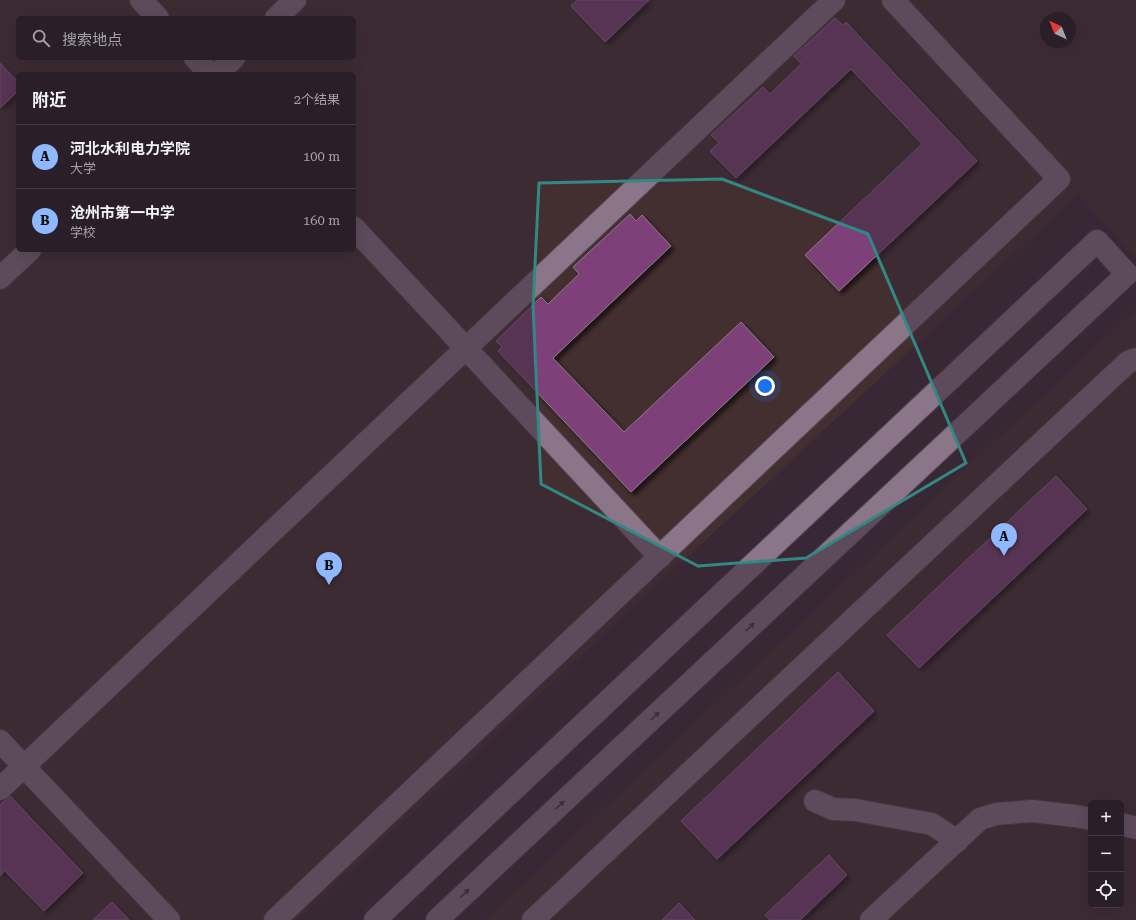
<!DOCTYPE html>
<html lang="zh">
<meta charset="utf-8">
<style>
body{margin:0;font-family:"Roboto Serif","Noto Sans SC",serif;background:#362b34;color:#f1f3f6}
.controls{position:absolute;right:12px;bottom:12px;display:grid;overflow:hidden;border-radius:6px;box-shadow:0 4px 16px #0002}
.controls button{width:36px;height:36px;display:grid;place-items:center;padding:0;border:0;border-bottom:1px solid #463c45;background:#2a1e28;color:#f1f3f6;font:20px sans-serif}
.compass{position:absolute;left:1040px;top:12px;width:36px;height:36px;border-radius:50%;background:#2a1e28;box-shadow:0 4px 16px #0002;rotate:317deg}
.you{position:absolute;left:765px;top:386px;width:14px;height:14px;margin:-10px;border:3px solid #fff;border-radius:50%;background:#1a73e8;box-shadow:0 0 0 6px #1a73e833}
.badge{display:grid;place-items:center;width:26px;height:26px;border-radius:50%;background:#8fb8fd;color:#111;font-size:13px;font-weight:700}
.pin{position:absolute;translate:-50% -33px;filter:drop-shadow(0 1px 2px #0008)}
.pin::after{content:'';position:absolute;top:21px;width:14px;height:12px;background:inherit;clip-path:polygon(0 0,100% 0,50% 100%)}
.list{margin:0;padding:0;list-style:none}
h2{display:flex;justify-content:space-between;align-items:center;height:52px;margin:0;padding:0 16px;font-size:17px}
h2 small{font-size:13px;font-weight:400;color:#a5a2a8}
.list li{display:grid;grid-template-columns:26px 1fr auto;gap:12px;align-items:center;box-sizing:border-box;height:64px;padding:0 16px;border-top:1px solid #463c45}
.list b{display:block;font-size:15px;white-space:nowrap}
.list p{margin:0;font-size:13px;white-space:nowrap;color:#a5a2a8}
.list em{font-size:13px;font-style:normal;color:#a5a2a8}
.icon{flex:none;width:22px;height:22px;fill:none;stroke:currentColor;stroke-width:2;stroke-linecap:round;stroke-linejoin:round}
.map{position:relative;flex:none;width:1136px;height:920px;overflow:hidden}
.search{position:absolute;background:#2a1e28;box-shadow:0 4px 16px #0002;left:16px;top:16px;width:340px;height:44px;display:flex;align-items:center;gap:10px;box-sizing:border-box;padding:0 14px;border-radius:6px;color:#a5a2a8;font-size:15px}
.panel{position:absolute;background:#2a1e28;box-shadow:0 4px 16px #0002;left:16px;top:72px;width:340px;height:180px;border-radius:6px}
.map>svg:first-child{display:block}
.education{fill:#442f30;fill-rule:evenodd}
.building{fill:#7d4079;stroke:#8c798a;filter:url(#shadow)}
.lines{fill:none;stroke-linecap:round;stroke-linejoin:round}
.minor-casing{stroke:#534551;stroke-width:24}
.minor{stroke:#8a7688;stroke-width:22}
.oneway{fill:#453443}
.marked{fill:none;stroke:#328883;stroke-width:3;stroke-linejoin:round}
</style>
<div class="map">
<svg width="1136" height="920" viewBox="0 0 1136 920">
<defs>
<filter id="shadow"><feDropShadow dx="3.5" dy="3.5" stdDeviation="2" flood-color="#0009"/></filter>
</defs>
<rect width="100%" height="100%" fill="#382836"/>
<g class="education">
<path d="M0,0H1136V258L1078,194L297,920H0ZM18,18H354V58H18ZM1046,18H1070V42H1046ZM18,74H354V250H18Z"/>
<path d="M1136,309V920H485ZM1091,803H1121V905H1091Z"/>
</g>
<g class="building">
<polygon points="577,0 649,0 605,42 571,6"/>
<polygon points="835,18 843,25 846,22 977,161 839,291 805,255 922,144 851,69 736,178 710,151 719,143 711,135 763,87 770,94 801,64 794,56"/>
<polygon points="0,63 18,82 18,91 0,108"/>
<polygon points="630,214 636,221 642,215 671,246 553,358 624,432 741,322 774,357 631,492 498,351 502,347 496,341 541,297 548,304 579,274 573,267"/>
<polygon points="1056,476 1087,509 919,668 887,635"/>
<polygon points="838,672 874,711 717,859 681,821"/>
<polygon points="10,796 83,873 44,911 5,871 0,876 0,805"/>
<polygon points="829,855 847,875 800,920 770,920 765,915"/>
<polygon points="112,902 129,920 93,920"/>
<polygon points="679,903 695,920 662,920"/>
</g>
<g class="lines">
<g class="minor-casing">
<g id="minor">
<polyline points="141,0 158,18"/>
<polyline points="276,18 295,0"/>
<polyline points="195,58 210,74"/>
<polyline points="217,74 234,58"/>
<polyline points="354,228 660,557"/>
<polyline points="0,278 30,250"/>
<polyline points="0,741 169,920"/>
<polyline points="0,789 834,0"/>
<polyline points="815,801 833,809 855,810 932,824 957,841"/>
<polyline points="1121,824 1136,828"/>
<polyline points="275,920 1059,179 893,0"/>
<polyline points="375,920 1097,241 1127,274 437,920"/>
<polyline points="533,920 914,562 1128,362 1136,359"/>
<polyline points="871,920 980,819 996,814 1032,811 1075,816 1091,819"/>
</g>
</g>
<use href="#minor" class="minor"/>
</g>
<defs><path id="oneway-solid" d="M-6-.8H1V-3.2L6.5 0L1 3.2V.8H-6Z"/></defs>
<g class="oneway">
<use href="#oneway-solid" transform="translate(750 627) rotate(-43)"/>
<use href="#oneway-solid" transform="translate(655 716) rotate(-43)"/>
<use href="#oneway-solid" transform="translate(560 805) rotate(-43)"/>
<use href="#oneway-solid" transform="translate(465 893) rotate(-43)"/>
</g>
<path d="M0 0H1136V920H0ZM722,179L868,234L966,463L806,558L698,566L541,484L533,306L539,183Z" fill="#382836" fill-opacity=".55" fill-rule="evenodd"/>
<path class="marked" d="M722,179L868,234L966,463L806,558L698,566L541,484L533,306L539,183Z"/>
</svg>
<div class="controls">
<button>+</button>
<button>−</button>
<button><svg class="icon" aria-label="locate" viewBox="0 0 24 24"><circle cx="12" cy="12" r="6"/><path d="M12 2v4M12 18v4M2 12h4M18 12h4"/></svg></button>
</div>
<svg class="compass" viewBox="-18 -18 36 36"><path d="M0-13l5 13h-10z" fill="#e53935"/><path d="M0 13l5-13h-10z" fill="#a5a2a8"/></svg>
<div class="you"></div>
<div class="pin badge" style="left:1004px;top:556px">A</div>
<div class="pin badge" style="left:329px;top:585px">B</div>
<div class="search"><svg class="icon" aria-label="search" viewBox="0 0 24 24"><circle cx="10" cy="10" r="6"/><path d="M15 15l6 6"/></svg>搜索地点</div>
<section class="panel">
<h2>附近<small>2个结果</small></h2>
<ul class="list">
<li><span class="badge">A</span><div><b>河北水利电力学院</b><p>大学</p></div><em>100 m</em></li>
<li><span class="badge">B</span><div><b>沧州市第一中学</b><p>学校</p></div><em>160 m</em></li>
</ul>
</section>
</div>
